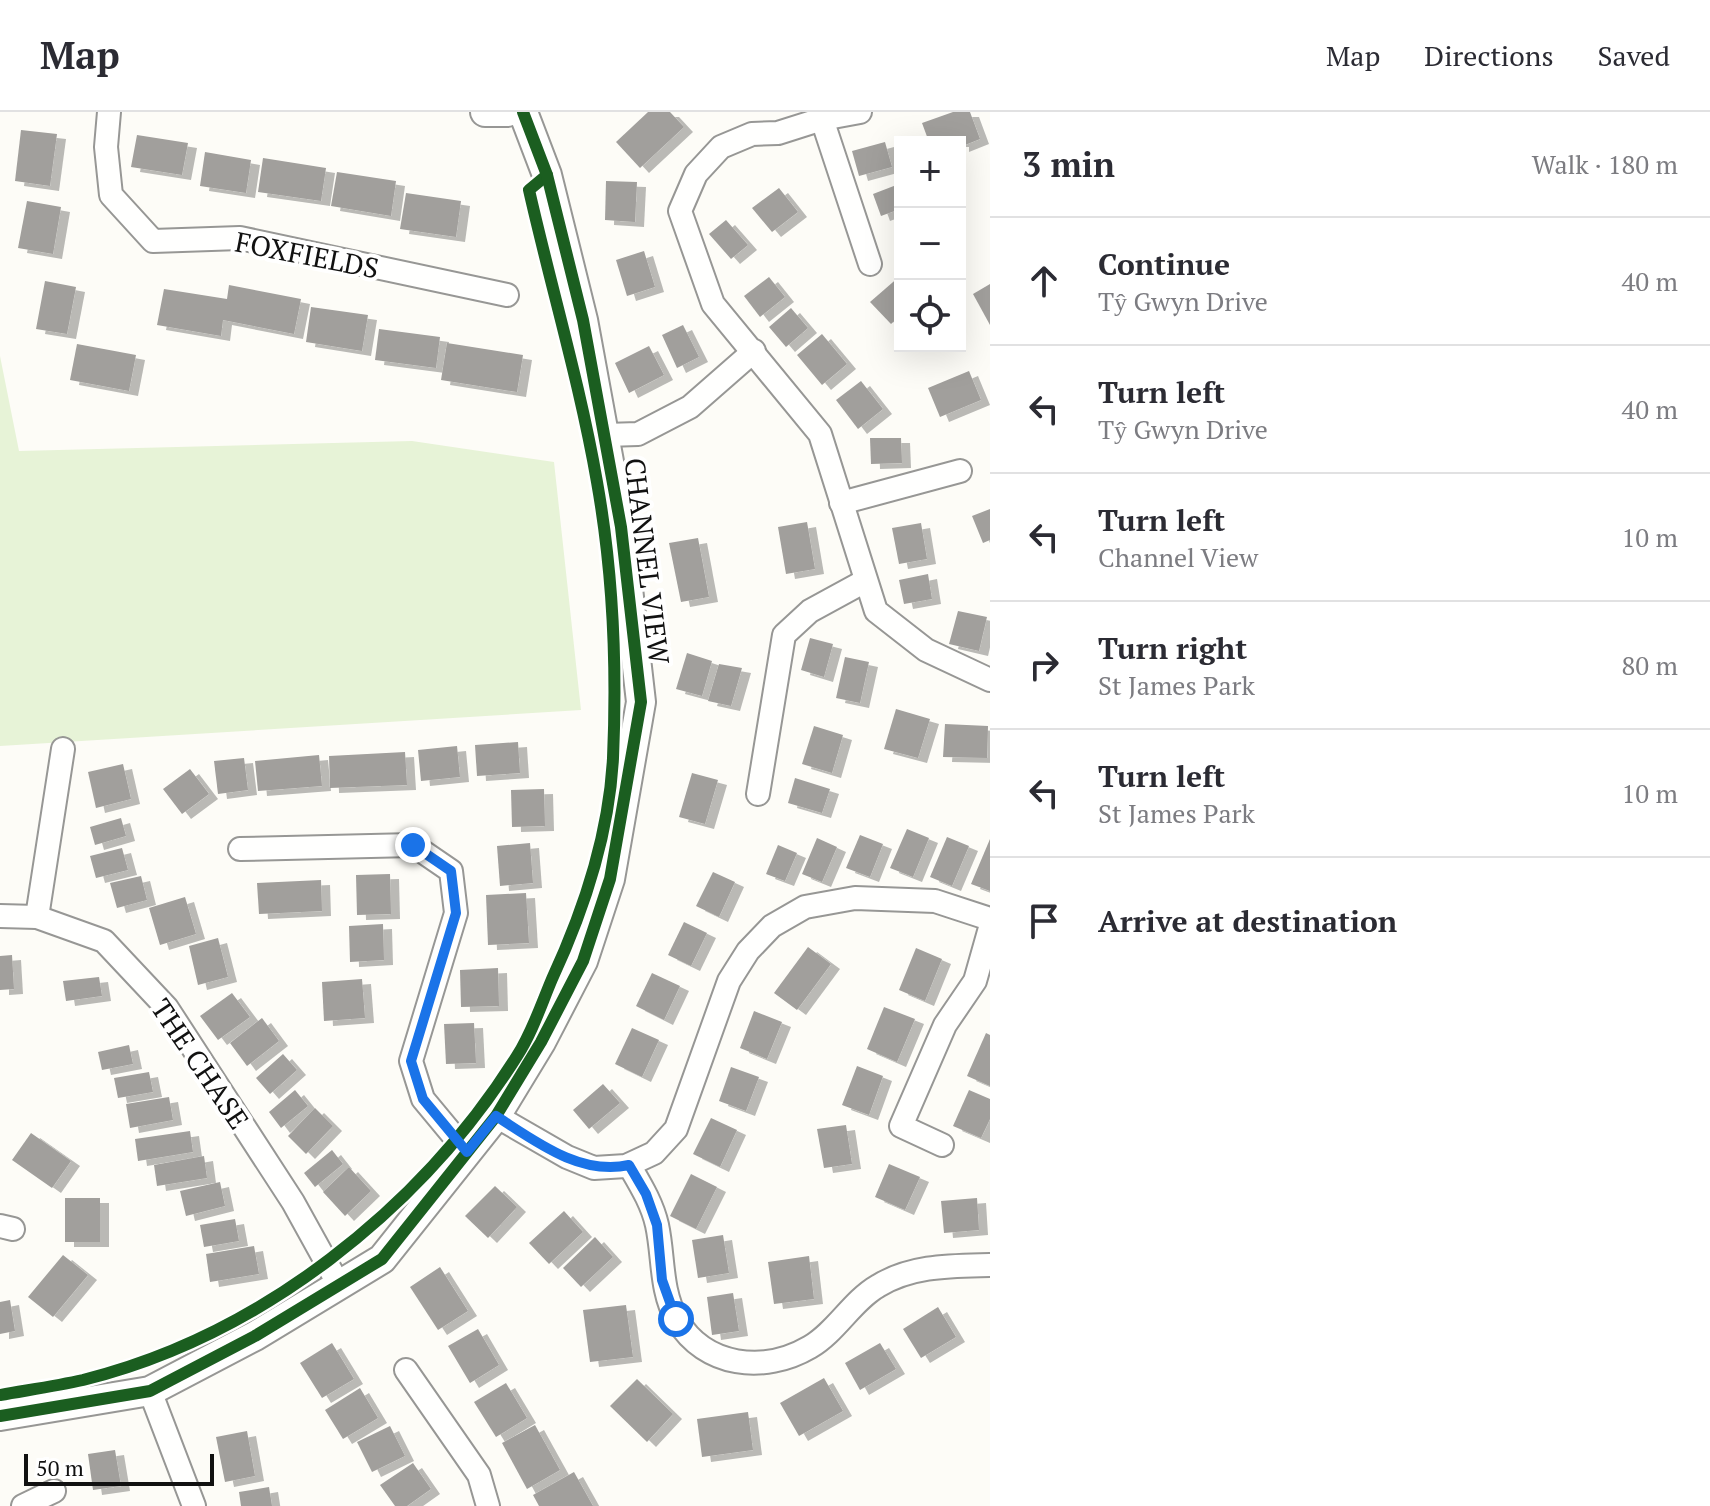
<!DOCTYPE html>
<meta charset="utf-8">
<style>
body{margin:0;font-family:"PT Serif",serif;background:#f7f7f7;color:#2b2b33}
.controls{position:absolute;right:24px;top:24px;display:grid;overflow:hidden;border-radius:0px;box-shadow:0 8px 32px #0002}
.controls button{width:72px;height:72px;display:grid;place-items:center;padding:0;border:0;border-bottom:2px solid #e1e1e2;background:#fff;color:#2b2b33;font:40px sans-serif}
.scale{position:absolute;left:24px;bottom:20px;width:190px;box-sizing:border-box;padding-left:8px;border:4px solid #111;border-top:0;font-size:22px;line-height:28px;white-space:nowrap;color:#111;-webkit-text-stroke:6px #fff;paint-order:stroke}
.stop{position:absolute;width:24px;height:24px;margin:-18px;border:6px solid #1a73e8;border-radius:50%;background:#fff}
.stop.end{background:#1a73e8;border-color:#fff;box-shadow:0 2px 8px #0008}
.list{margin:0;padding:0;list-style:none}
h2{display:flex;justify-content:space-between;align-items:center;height:104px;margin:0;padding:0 32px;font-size:34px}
h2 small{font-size:26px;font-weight:400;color:#7c7c81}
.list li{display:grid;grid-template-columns:52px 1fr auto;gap:24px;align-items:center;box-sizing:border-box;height:128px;padding:0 32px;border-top:2px solid #e1e1e2}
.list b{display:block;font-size:30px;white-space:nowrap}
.list p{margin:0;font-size:26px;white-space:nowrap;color:#7c7c81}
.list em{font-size:26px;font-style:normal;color:#7c7c81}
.icon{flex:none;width:44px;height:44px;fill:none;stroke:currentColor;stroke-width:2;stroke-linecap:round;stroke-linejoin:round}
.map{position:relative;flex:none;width:990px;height:1394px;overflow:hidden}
header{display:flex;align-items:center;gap:48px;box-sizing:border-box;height:112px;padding:0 40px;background:#fff;border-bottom:2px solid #e1e1e2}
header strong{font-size:38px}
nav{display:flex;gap:44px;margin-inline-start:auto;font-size:28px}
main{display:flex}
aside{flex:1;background:#fff}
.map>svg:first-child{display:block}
.green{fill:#e7f3d7}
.building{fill:#a19f9c;filter:url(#shadow)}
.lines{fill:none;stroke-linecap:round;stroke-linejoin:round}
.minor-casing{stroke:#979795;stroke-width:26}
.tertiary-casing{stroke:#979795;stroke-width:32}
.minor{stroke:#fffffe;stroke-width:22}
.tertiary{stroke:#fffffe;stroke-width:28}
.cycleway-casing{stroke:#fff;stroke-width:17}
.cycleway{stroke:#1b5e20;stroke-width:12}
.route{stroke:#1a73e8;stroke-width:10}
.labels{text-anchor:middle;stroke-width:8;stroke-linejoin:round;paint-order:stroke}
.street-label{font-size:28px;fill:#111;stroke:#fff}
</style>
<header>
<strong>Map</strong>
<nav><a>Map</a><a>Directions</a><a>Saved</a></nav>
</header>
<main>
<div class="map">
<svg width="990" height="1394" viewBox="0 0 990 1394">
<defs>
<filter id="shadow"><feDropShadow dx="9" dy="5" stdDeviation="0" flood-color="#0004"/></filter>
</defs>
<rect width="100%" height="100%" fill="#fdfcf7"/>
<polygon class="green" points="0,244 19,339 412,329 554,350 581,598 0,634"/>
<g class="building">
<polygon points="648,0 670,0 684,15 640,56 616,30"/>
<polygon points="953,0 970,0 980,27 960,35 960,30 929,30 922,11"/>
<polygon points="21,18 57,22 50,74 15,69"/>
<polygon points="137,23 188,31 182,63 131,55"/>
<polygon points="885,30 892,55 859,64 852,39"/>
<polygon points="205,40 251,48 246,81 200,74"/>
<polygon points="263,46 326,56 321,89 258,80"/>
<polygon points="337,60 396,69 391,104 331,94"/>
<polygon points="606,69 637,70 635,110 605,108"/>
<polygon points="899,72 900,97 881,104 873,82"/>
<polygon points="779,76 798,100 772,120 752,96"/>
<polygon points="406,81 461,89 456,125 400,117"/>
<polygon points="27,89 61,95 53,142 18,136"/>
<polygon points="726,108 748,133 731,147 709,122"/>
<polygon points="644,139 655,175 627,184 616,148"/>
<polygon points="900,164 900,204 891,212 870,190"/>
<polygon points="769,165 785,185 760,205 744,184"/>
<polygon points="45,169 76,175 67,222 36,217"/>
<polygon points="990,172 990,213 973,182"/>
<polygon points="229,173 301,187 294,222 223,208 221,224 157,213 164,177 227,187"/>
<polygon points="311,195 368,203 362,239 306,230"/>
<polygon points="791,196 808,216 786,235 769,215"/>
<polygon points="683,213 699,245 677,256 662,223"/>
<polygon points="379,217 440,225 436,256 375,248"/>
<polygon points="822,222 847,252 822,273 797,243"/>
<polygon points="447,231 523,243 517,280 441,268"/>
<polygon points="77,232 136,243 129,279 70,268"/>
<polygon points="649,234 664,263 629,281 615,251"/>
<polygon points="969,259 981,288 940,305 928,276"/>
<polygon points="861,269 883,297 858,317 836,288"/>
<polygon points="870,326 901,326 902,351 871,352"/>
<polygon points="990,397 990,428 983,431 972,404"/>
<polygon points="807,410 815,457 786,462 778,415"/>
<polygon points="921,411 927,447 899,452 892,416"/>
<polygon points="698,426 709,485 681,490 669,431"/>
<polygon points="928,462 932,487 904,492 899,468"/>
<polygon points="958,499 987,505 979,539 949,532"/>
<polygon points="810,526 833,532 824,565 801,558"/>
<polygon points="687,541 712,549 702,584 676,577"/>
<polygon points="845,545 869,550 860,591 836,586"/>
<polygon points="719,552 742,556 731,594 708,589"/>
<polygon points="896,597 930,607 918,646 884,637"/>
<polygon points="945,612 988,614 987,646 943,645"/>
<polygon points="814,614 843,623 832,661 802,652"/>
<polygon points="518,630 520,661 477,664 475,633"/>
<polygon points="457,634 460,665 421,669 418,638"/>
<polygon points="405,640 407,673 330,676 329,644"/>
<polygon points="319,643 322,674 258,679 255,649"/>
<polygon points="244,646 248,678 218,682 214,649"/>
<polygon points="123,652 131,687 96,696 88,660"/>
<polygon points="190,657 209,682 182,702 163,677"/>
<polygon points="692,661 718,668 705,712 679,705"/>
<polygon points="795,666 830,677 822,701 788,691"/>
<polygon points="544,677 545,714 512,715 511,678"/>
<polygon points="121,706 126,724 95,733 90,715"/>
<polygon points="907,717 929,726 913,765 890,756"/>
<polygon points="860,723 883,732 870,765 846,756"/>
<polygon points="947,725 969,734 952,774 930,765"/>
<polygon points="817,726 837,735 822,770 802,762"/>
<polygon points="990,727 990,779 971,772"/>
<polygon points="530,731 533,771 500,774 497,734"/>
<polygon points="778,733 797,741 785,769 766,762"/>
<polygon points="122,736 128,758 96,766 90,744"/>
<polygon points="713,760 735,770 719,805 696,794"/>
<polygon points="390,762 391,802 357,803 356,763"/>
<polygon points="141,764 147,788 117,796 110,771"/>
<polygon points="321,768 322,799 259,802 257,771"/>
<polygon points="526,781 529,831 488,833 486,783"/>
<polygon points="185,785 196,822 160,833 149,796"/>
<polygon points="684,810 707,821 691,854 668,843"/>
<polygon points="383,812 384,848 350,850 349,814"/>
<polygon points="218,826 228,865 198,873 189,834"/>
<polygon points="808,835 831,852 797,898 774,881"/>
<polygon points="916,836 942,847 925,889 899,878"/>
<polygon points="12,843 14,877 0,878 0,844"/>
<polygon points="498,856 499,894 461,895 460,858"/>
<polygon points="652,861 680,874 664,908 636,894"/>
<polygon points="99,865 102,884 66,889 63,869"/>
<polygon points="362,867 365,906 324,909 322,870"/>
<polygon points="232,881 250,905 218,928 200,904"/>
<polygon points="884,895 915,907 897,950 867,937"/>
<polygon points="754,899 782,910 767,947 740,936"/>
<polygon points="262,906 279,929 247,954 230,931"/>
<polygon points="474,911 476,951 446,952 444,912"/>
<polygon points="632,916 659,928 642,965 615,952"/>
<polygon points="986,921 990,923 990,974 967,964"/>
<polygon points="129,933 133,952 102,958 98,940"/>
<polygon points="283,942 297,958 270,982 256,966"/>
<polygon points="857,954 883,964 869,1003 842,993"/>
<polygon points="731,955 759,965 746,999 719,989"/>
<polygon points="149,960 153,980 118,986 114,966"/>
<polygon points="603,972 620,991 589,1017 573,998"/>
<polygon points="295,978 308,994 281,1016 269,1000"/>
<polygon points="969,978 990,987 990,1007 981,1026 953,1014"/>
<polygon points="169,985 173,1008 130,1016 126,992"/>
<polygon points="315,996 333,1014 306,1042 288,1024"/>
<polygon points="711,1006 737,1018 720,1055 693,1042"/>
<polygon points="846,1013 852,1052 824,1056 817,1017"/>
<polygon points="190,1019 193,1040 138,1049 135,1027"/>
<polygon points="31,1021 71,1049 52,1076 12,1048"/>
<polygon points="332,1038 343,1052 315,1075 304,1061"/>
<polygon points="204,1044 207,1066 157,1074 154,1053"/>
<polygon points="889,1052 920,1065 905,1098 875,1085"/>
<polygon points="349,1055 371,1079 345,1104 323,1080"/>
<polygon points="691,1062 717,1075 696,1117 670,1104"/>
<polygon points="220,1070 225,1094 186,1104 180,1079"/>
<polygon points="495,1074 517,1095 488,1126 465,1104"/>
<rect x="65" y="1086" width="35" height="44"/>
<polygon points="977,1086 979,1118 944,1121 941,1089"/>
<polygon points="564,1099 583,1120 549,1152 529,1131"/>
<polygon points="235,1107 239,1129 204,1135 200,1113"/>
<polygon points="723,1123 729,1161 698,1166 692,1128"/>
<polygon points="595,1125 613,1145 581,1175 563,1156"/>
<polygon points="254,1134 259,1162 210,1170 206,1142"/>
<polygon points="63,1143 88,1163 53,1205 28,1185"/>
<polygon points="809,1144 814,1187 774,1192 768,1150"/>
<polygon points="440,1155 468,1199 438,1218 410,1175"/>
<polygon points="733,1181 739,1219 712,1223 707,1185"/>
<polygon points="10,1188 15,1219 0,1222 0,1190"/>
<polygon points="626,1193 633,1245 590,1250 583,1198"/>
<polygon points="938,1195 956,1225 921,1246 903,1217"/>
<polygon points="478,1217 499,1253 470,1271 448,1234"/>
<polygon points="332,1231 354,1267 322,1286 300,1251"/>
<polygon points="880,1231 896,1257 860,1278 845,1251"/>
<polygon points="824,1266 843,1299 799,1324 780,1291"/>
<polygon points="637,1267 673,1302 647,1330 610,1294"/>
<polygon points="506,1271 527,1306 496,1325 474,1290"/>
<polygon points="360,1276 378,1306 343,1327 325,1298"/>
<polygon points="748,1300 753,1338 702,1345 697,1307"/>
<polygon points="535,1313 560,1358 527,1377 502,1331"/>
<polygon points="390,1314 405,1344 372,1360 357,1330"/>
<polygon points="247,1319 255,1364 225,1370 216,1325"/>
<polygon points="115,1338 121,1374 93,1378 88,1342"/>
<polygon points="413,1351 431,1377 407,1394 395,1394 380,1373"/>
<polygon points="574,1360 593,1394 539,1394 533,1383"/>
<polygon points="269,1375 272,1394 241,1394 239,1380"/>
</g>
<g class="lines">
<g class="minor-casing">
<g id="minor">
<polyline points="109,0 106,35 111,83 153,129 240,126 507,183"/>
<polyline points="860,0 822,7 778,21 752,22 721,35 696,62 680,99 713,192 820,322 876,499 926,538 990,568"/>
<polyline points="822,7 870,152"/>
<polyline points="606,323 638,322 690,295 754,239"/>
<polyline points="841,391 960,359"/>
<polyline points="758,682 784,523 810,499 865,469"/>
<polyline points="240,737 413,733 451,759 456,801 411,949 423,987 467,1040"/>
<polyline points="0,804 37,805 104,829 167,896 293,1090 340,1175"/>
<polyline points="37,805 63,637"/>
<polyline points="496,1004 567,1045 594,1056 626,1054 654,1041 676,1017 729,869 748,839 772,814 805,795 855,786 935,789 990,807"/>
<polyline points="942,1033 901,1014 945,913 975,869 990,816"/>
<path d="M629,1053C640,1072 652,1091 657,1113C664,1145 660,1178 677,1208C705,1255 764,1262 810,1235C836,1220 852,1189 878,1174C912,1153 952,1154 990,1153"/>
<polyline points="0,1114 13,1117"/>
<polyline points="406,1258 479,1363 488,1394"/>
<polyline points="150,1279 194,1394"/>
<polyline points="23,1394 54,1379"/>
</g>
</g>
<g class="tertiary-casing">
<g id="tertiary">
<polyline points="485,0 507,0"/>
<polyline points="0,1304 150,1279 255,1224 382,1147 496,1004 541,930 583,849 610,767 641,590 621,415 583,208 547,63 523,0"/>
</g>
</g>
<use href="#minor" class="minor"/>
<use href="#tertiary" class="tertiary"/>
<g class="cycleway-casing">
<g id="cycleway">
<path d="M0,1283C28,1278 56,1274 83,1268C260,1224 421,1097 517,944C532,921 541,893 552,867C584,798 609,723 613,646C617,555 613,460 597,370C580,272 551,175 529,78L547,63"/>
<polyline points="0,1304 150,1279 255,1224 382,1147 496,1004 541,930 583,849 610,767 641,590 621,415 583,208 547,63 523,0"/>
</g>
</g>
<use href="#cycleway" class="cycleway"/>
</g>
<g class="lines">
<path class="route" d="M413,733L451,759L456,801L411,949L423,987L467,1040L496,1004C535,1029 580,1064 629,1053L646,1082L657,1113L662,1168L676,1207"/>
</g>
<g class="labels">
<g class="street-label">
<text transform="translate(307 143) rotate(11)" y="10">FOXFIELDS</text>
<text transform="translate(647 449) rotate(83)" y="10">CHANNEL VIEW</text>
<text transform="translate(200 952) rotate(56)" y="10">THE CHASE</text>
</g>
</g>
</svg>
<div class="controls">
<button>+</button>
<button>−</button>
<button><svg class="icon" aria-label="locate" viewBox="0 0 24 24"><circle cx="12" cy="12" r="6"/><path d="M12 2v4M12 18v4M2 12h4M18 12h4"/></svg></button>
</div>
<div class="scale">50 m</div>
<div class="stop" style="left:676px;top:1207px"></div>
<div class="stop end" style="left:413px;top:733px"></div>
</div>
<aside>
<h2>3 min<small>Walk · 180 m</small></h2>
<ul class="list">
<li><svg class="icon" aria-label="ahead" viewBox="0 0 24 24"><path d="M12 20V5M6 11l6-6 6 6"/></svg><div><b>Continue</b><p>Tŷ Gwyn Drive</p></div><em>40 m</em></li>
<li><svg class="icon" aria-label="left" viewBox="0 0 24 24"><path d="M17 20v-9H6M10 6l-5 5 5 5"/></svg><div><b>Turn left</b><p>Tŷ Gwyn Drive</p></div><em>40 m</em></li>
<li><svg class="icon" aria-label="left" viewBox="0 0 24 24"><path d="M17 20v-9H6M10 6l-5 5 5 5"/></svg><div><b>Turn left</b><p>Channel View</p></div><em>10 m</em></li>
<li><svg class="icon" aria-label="right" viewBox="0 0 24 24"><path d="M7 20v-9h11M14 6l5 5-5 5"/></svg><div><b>Turn right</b><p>St James Park</p></div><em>80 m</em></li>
<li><svg class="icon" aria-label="left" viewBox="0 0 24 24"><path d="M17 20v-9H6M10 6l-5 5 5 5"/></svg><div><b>Turn left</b><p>St James Park</p></div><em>10 m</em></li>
<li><svg class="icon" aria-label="arrive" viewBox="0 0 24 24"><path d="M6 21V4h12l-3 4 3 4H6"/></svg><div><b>Arrive at destination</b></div></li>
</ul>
</aside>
</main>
